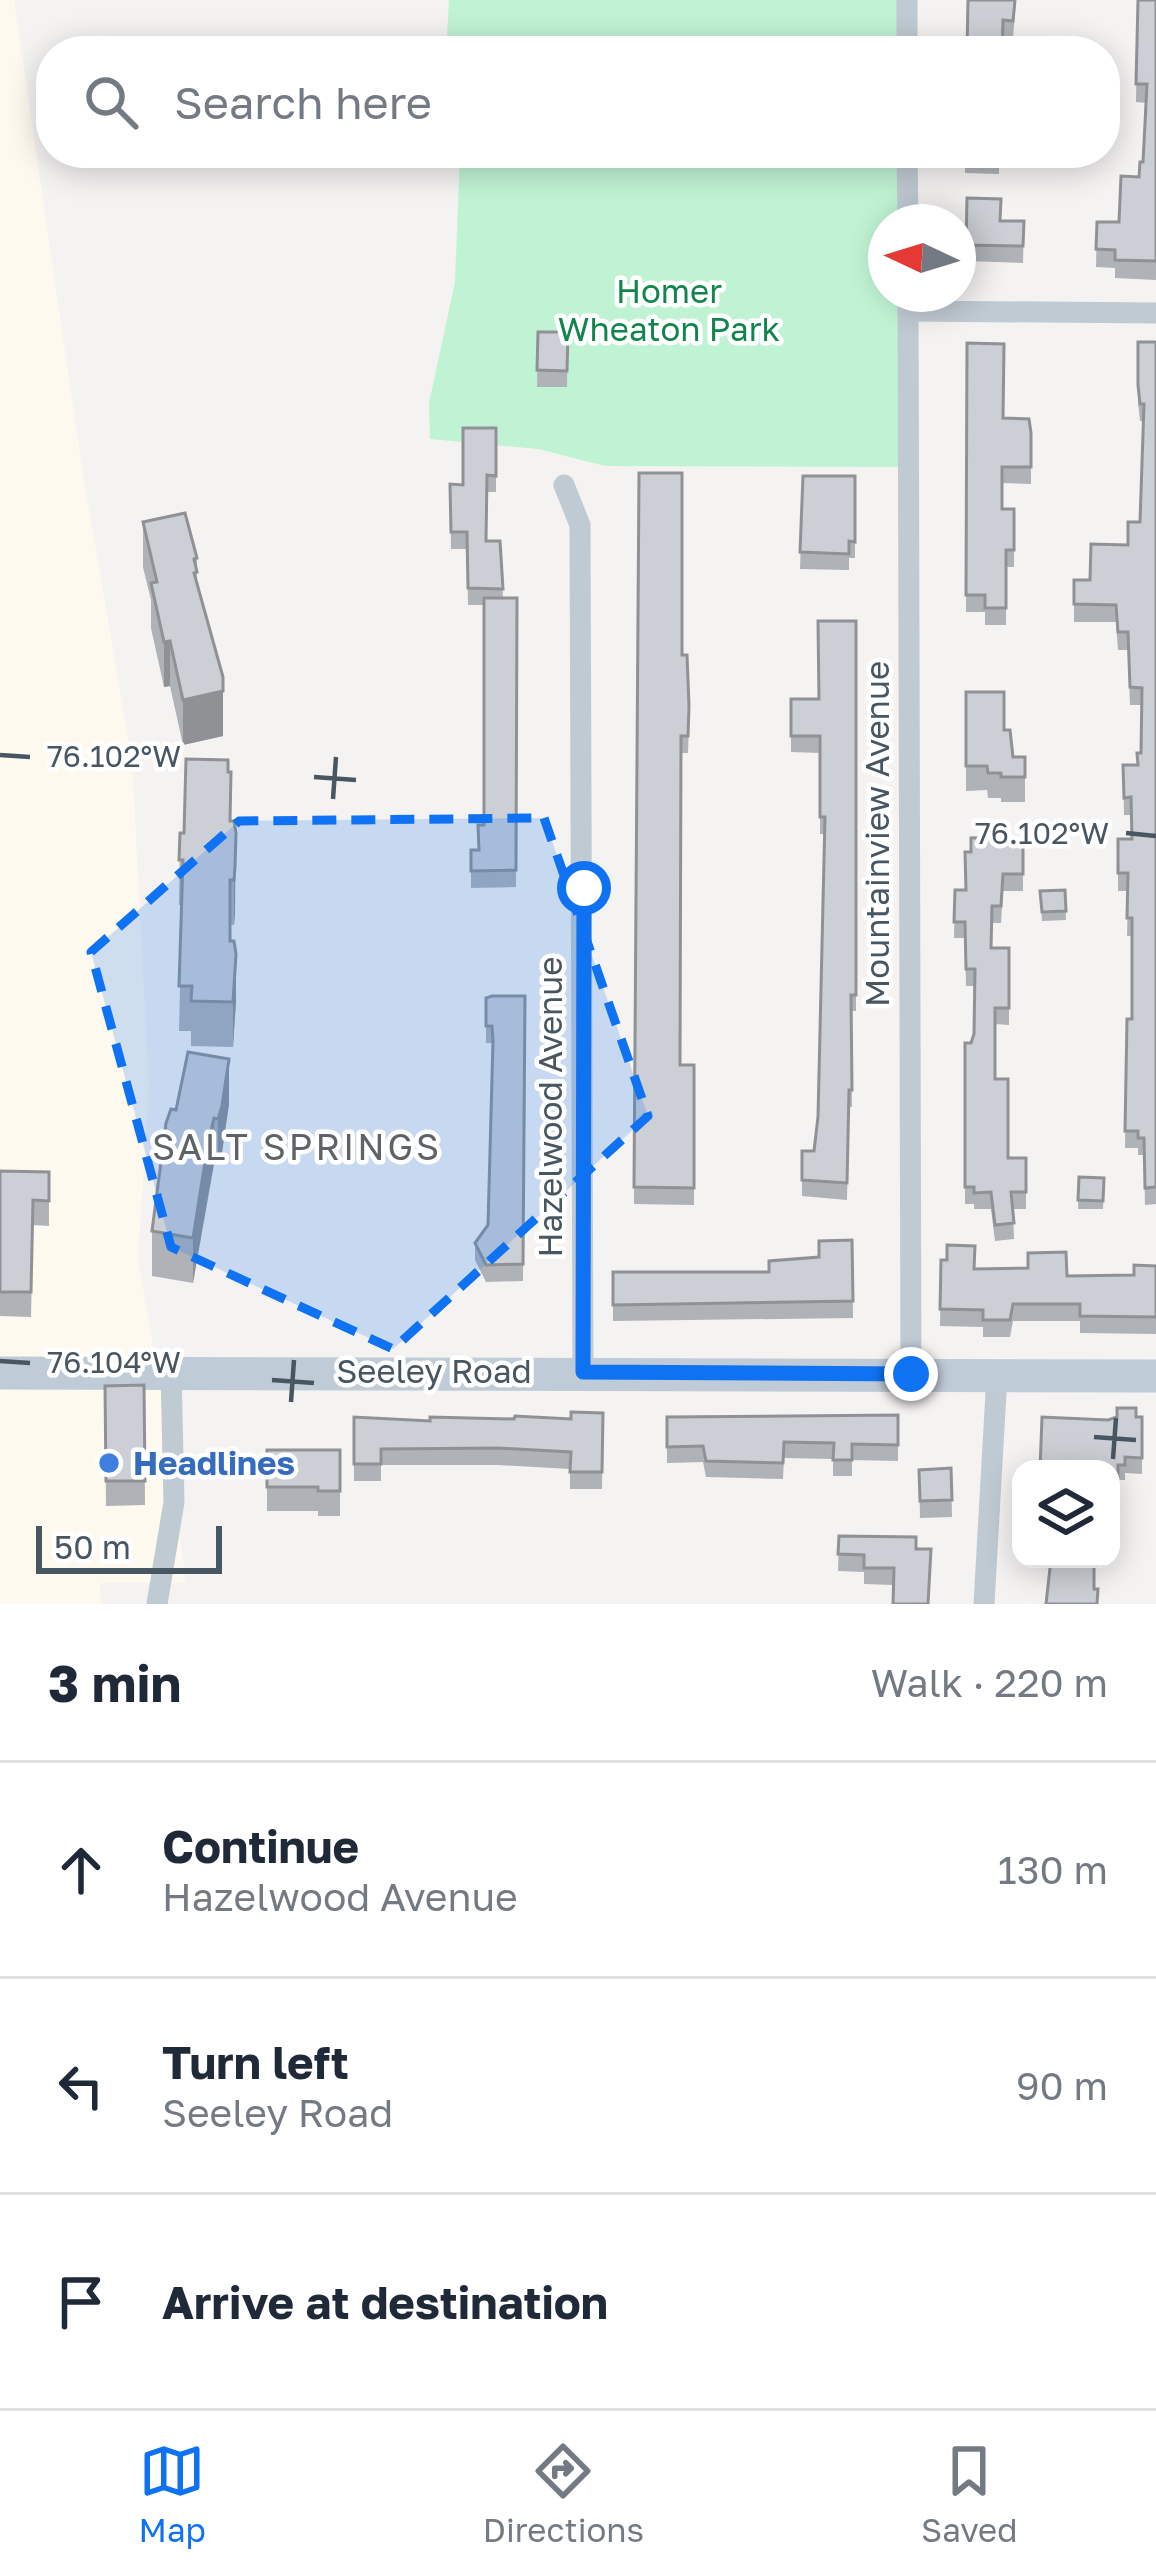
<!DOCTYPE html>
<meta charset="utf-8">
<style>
body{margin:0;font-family:"Golos Text",sans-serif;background:#f2f2f3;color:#1f2937}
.controls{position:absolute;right:36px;bottom:36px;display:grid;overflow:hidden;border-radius:24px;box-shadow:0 6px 30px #0003}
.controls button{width:108px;height:108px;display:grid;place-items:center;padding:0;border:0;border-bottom:3px solid #e0e1e3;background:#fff;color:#1f2937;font:60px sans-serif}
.compass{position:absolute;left:868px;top:204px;width:108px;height:108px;border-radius:50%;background:#fff;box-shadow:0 6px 30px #0003;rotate:274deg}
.scale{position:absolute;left:36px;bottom:30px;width:186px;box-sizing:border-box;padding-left:12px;border:6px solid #485662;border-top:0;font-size:33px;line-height:42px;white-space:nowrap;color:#485662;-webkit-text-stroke:9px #fff;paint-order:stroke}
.stop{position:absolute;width:36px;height:36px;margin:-27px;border:9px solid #0f72f2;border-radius:50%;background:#fff}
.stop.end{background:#0f72f2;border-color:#fff;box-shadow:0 3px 12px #0008}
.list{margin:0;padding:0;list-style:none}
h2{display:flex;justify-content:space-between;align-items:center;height:156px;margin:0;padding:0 48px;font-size:51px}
h2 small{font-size:39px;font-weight:400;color:#747a83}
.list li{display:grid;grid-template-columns:78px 1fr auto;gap:36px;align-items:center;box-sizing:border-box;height:216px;padding:0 48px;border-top:3px solid #e0e1e3}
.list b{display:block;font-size:45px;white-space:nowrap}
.list p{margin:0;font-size:39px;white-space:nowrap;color:#747a83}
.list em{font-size:39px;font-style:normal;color:#747a83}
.icon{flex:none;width:66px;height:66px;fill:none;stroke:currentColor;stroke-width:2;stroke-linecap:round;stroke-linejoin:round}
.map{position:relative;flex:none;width:1156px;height:1604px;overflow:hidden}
.search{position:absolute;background:#fff;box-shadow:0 6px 30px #0003;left:36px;right:36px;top:36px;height:132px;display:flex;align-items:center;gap:30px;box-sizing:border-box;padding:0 42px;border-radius:48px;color:#747a83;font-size:45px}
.sheet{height:804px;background:#fff}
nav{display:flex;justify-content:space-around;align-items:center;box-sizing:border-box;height:168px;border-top:3px solid #e0e1e3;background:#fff;font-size:33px;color:#747a83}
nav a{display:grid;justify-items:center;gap:6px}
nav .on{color:#0f72f2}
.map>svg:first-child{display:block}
.commercial{fill:#fef9ee}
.green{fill:#c0f3d4}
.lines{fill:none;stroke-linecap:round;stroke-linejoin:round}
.street{stroke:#c0cad2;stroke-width:21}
.secondary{stroke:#bfcbd7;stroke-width:33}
.wall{fill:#afb2b7}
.shaded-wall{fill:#8f9195}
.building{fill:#cccfd5;stroke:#8f9195;stroke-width:3}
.route{stroke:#0f72f2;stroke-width:15}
.marked{fill:#0f72f2;fill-opacity:0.2;stroke:#0f72f2;stroke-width:9;stroke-dasharray:24 15;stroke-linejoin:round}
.ticks{fill:none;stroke:#485662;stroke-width:4.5}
.shop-dot{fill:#3f7fe0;stroke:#fff;stroke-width:4.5}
.labels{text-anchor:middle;stroke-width:9;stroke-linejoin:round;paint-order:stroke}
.park-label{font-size:33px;fill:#11854b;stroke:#fff}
.street-label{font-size:33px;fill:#485662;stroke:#fff}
.shop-label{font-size:33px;font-weight:bold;fill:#366cbe;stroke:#fff;text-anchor:start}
.neighbourhood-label{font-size:36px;letter-spacing:3px;fill:#5e6368;stroke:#fff}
.ticks-label{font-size:30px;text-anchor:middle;fill:#485662;stroke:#fff;stroke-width:9;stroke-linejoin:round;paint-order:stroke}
</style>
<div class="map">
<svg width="1156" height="1604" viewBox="0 0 1156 1604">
<rect width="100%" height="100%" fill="#f5f2f2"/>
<polygon class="commercial" points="0,0 14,0 82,468 132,760 149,1085 138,1260 164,1406 186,1583 100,1583 101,1604 0,1604"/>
<g class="green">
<polygon points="449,0 907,0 907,51 456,51 447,37"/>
<polygon points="460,153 907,153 908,222 886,222 886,294 908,294 909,467 605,466 538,449 430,439 429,403 455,282"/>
</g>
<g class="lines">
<g class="street">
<polyline points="907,0 907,51"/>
<polyline points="907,153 908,222"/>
<polyline points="908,294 911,1374"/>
<polyline points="908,311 1156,313"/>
<polyline points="564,485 580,525 583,1372"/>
<polyline points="157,1604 174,1502 171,1371"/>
<polyline points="984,1604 997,1375"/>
</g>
<polyline class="secondary" points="0,1373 1156,1376"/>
</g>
<g class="wall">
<polygon points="968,0 1016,0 1013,38 1003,37"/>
<polygon points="1138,0 1156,0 1156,280 1115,278 1115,268 1096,267 1097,222 1119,222 1139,177 1143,162 1146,103 1136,102"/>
<polygon points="999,153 999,174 965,173 965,156"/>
<polygon points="967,198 1001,221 1024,221 1023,263 966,261"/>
<polygon points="538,332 568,332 567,387 537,387"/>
<polygon points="1138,342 1156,342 1156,1204 1145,1205 1144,1155 1138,1155 1138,1148 1125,1148 1127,1019 1132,1019 1132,936 1127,936 1128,891 1118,891 1118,839 1132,839 1131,815 1124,815 1123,765 1138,765 1141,753 1142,705 1130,705 1128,650 1118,650 1116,622 1074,622 1074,580 1090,580 1128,545 1140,522 1144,421 1140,421 1138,402"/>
<polygon points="967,343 1003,418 1031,433 1031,484 1002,483 1002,509 1014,509 1014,567 1006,567 1006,625 985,625 985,612 966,612"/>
<polygon points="496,428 496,492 487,492 486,541 500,541 503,598 517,598 516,887 471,888 471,850 478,850 484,825 484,605 468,605 467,549 451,549 450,484 463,485"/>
<polygon points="639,473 682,655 689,723 688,753 681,753 680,1065 694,1065 694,1205 634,1204"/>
<polygon points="803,476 855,476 855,558 849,558 849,570 800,569"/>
<polygon points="143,522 197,558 197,587 223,736 183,745 170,686 164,687 151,628 151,600 143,567"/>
<polygon points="856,621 856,1011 851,1011 852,1107 849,1107 847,1200 802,1196 802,1151 814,1151 818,1117 825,834 820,834 820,753 791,752 791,699 819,699"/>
<polygon points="966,692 1004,730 1013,757 1025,777 1025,802 1001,802 1001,798 988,798 987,790 966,791"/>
<polygon points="231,821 236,833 235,912 234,925 230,925 236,1000 233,1047 191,1046 191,1031 179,1031 182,905 179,905 180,833"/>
<polygon points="1007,843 1023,843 1023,891 1003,891 1001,923 992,923 992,948 1009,948 1009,1025 995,1024 995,1079 1008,1158 1026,1158 1026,1209 1013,1209 1014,1239 995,1241 991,1209 974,1209 974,1204 965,1204 965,1043 971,1043 974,1034 975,986 966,986 965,938 954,938 955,890 965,890 971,852"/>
<polygon points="1065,890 1066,920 1042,921 1040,891"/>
<polygon points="525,996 523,1281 486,1282 475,1260 475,1243 488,1225 493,1053 492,1043 486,1043 486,998"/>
<polygon points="229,1104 222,1152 218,1164 214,1164 208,1188 193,1283 152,1276 152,1231 176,1110"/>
<polygon points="0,1171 49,1172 49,1226 33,1225 31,1317 0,1316"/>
<polygon points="1079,1177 1104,1178 1103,1209 1078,1209"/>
<polygon points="852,1240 853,1318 613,1321 613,1272 769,1272 819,1257"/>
<polygon points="941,1260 975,1269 1067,1276 1134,1275 1156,1266 1156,1334 1080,1333 1080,1321 1013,1321 1010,1337 983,1337 983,1327 940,1326"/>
<polygon points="144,1385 145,1505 106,1506 105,1386"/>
<polygon points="603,1413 602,1489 570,1489 570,1469 498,1465 381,1465 381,1481 354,1481 354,1417 430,1421 571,1419"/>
<polygon points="898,1415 898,1461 852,1460 852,1476 833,1476 833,1459 784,1458 783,1479 706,1477 703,1462 667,1463 667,1417"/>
<polygon points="1142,1417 1142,1474 1125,1473 1125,1480 1118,1480 1118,1518 1111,1518 1111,1469 1108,1420"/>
<polygon points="267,1450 340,1450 340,1516 318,1516 318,1511 267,1511"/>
<polygon points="951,1468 952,1517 920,1518 919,1470"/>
<polygon points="839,1536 916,1549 893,1585 864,1584 864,1572 838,1571"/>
</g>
<g class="shaded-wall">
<polygon points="170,641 170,686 164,687 164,642"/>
<polygon points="223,691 223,736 183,745 183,700"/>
<polygon points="235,867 235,912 234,925 234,880"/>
<polygon points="236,954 236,1000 233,1047 233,1002"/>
<polygon points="229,1059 229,1104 222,1152 218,1164 218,1119"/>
<polygon points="214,1118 214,1164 193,1283 193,1238"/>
</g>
<g class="building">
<polygon points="968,0 1015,0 1013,21 1003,20 1002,51 967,51"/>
<polygon points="1138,0 1156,0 1156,261 1115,260 1115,250 1096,249 1097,222 1119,222 1121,176 1139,177 1140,162 1143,162 1147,84 1136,84"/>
<polygon points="965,153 999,153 999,158 965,156"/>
<polygon points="967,198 1001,199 1000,221 1024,221 1023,246 966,245"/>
<polygon points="538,332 568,332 567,371 537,370"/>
<polygon points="1138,342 1156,342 1156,1187 1145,1188 1144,1138 1138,1138 1138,1131 1125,1131 1127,1019 1132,1019 1132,918 1127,918 1128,873 1118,873 1118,839 1132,839 1131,797 1124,798 1123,765 1138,765 1137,753 1141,753 1142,688 1130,687 1128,632 1118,632 1116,605 1074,604 1074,580 1090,580 1091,544 1128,545 1128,522 1140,522 1144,404 1140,404 1138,385"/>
<polygon points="967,343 1004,344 1003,418 1029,419 1031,433 1031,467 1002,467 1002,509 1014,509 1014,550 1006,550 1006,608 985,608 985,595 966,595"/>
<polygon points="463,428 496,428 496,476 487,475 486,541 500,541 503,589 468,588 467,532 451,532 450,484 463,485"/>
<polygon points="639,473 682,473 682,655 687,655 689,706 688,736 681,736 680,1065 694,1065 694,1188 634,1187"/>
<polygon points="803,476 855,476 855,542 849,541 849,554 800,552"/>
<polygon points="185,513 197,558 194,559 197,572 194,573 223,677 223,691 183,700 170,641 164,642 151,583 157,582 143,522"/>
<polygon points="484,598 517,598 516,870 471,871 471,850 479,850 478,825 484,825"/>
<polygon points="818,621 856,621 856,995 851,995 852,1090 849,1090 847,1183 802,1180 802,1151 814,1151 818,1117 825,817 820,817 820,736 791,736 791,699 819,699"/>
<polygon points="966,692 1004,692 1004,730 1010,730 1013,757 1025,757 1025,777 1001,777 1001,773 988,773 987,766 966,766"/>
<polygon points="186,759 228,760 228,772 231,772 230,821 234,821 236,833 235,867 234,880 230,880 230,941 234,941 236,954 233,1002 191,1001 192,986 179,986 183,860 179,860 180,833 184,833"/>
<polygon points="1007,837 1007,843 1023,843 1023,874 1003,874 1001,906 992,906 991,948 1009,948 1009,1008 995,1008 995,1079 1008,1079 1008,1158 1026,1158 1026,1192 1011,1192 1014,1223 995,1225 991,1192 974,1193 974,1187 965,1187 965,1043 971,1043 974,1034 975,969 966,969 965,922 954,922 955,890 966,890 965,852 971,852 971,838"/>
<polygon points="1065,890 1066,911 1042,912 1040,891"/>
<polygon points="492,996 525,996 523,1264 486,1265 475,1243 488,1225 493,1041 492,1026 486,1026 486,998"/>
<polygon points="188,1052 229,1059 222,1106 218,1119 214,1118 208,1143 193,1238 152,1231 166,1123 171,1109 176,1110"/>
<polygon points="0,1171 49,1172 49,1201 33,1200 31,1292 0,1292"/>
<polygon points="1079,1177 1104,1178 1103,1201 1078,1200"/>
<polygon points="852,1240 853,1301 613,1305 613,1272 769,1272 769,1261 819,1257 819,1241"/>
<polygon points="947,1245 975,1246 974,1269 1028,1268 1028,1253 1066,1252 1067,1276 1134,1275 1134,1265 1156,1266 1156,1317 1080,1316 1080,1304 1013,1304 1010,1320 983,1320 983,1310 940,1309 941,1260 947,1260"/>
<polygon points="144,1385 145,1481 106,1481 105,1386"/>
<polygon points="1117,1408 1136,1408 1136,1417 1142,1417 1142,1458 1125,1457 1125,1465 1118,1465 1118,1502 1111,1503 1111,1469 1040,1469 1042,1417 1108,1420 1117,1417"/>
<polygon points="571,1412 603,1413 602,1472 570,1472 571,1452 498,1448 381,1449 381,1464 354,1464 354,1417 430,1421 430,1417 514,1419 515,1416 571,1419"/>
<polygon points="898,1415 898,1445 852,1444 852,1460 833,1460 834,1443 784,1442 783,1463 706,1461 703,1446 667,1447 667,1417"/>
<polygon points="267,1450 340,1450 340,1491 318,1491 318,1487 267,1487"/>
<polygon points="951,1468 952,1500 920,1501 919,1470"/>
<polygon points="839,1536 916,1537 916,1549 931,1549 928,1604 893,1604 894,1568 864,1568 864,1555 838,1554"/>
<polygon points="1051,1559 1094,1559 1094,1589 1098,1589 1097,1604 1046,1604"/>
</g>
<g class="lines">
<polyline class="route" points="584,888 583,1372 911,1374"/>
</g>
<path class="marked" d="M544,818L648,1116L393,1349L171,1247L91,952L239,821Z"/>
<path class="ticks" d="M0,755L30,757M314,777L356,780M333,799L336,757M1126,833L1156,836M0,1361L30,1363M272,1380L314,1383M291,1402L294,1360M1094,1437L1136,1440M1113,1459L1116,1418"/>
<circle class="shop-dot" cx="109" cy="1463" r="12"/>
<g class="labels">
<g class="park-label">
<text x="669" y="303">Homer<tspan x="669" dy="38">Wheaton Park</tspan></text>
</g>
<g class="street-label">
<text transform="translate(877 834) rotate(-90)" y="12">Mountainview Avenue</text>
<text transform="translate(550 1107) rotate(-90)" y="12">Hazelwood Avenue</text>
<text x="434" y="1383">Seeley Road</text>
</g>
<g class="shop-label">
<text x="133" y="1475">Headlines</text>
</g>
<g class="neighbourhood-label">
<text x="297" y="1160">SALT SPRINGS</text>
</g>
</g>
<g class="ticks-label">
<text x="114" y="767">76.102°W</text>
<text x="1042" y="844">76.102°W</text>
<text x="114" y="1373">76.104°W</text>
</g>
</svg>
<div class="controls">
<button><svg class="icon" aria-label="layers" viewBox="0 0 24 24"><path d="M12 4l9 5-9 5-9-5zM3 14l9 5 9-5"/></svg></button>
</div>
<svg class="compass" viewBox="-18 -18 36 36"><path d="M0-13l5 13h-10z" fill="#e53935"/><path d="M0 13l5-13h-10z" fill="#747a83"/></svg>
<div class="scale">50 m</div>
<div class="stop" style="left:584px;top:888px"></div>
<div class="stop end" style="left:911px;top:1374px"></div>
<div class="search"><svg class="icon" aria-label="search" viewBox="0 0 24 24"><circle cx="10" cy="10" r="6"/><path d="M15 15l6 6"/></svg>Search here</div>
</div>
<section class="sheet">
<h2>3 min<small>Walk · 220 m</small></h2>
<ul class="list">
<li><svg class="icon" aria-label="ahead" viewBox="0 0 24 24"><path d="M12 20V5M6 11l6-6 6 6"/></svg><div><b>Continue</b><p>Hazelwood Avenue</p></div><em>130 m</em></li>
<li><svg class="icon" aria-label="left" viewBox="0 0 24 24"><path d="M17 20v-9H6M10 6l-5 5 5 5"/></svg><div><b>Turn left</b><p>Seeley Road</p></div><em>90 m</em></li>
<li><svg class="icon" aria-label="arrive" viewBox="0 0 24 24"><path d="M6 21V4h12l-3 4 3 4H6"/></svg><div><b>Arrive at destination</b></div></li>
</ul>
</section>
<nav>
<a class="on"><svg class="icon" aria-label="map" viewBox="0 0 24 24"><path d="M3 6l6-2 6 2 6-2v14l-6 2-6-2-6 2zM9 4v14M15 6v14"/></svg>Map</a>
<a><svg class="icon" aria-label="directions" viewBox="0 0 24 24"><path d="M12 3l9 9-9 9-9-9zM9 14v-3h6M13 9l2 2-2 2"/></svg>Directions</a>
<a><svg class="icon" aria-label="saved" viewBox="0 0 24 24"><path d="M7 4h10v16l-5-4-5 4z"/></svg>Saved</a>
</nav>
